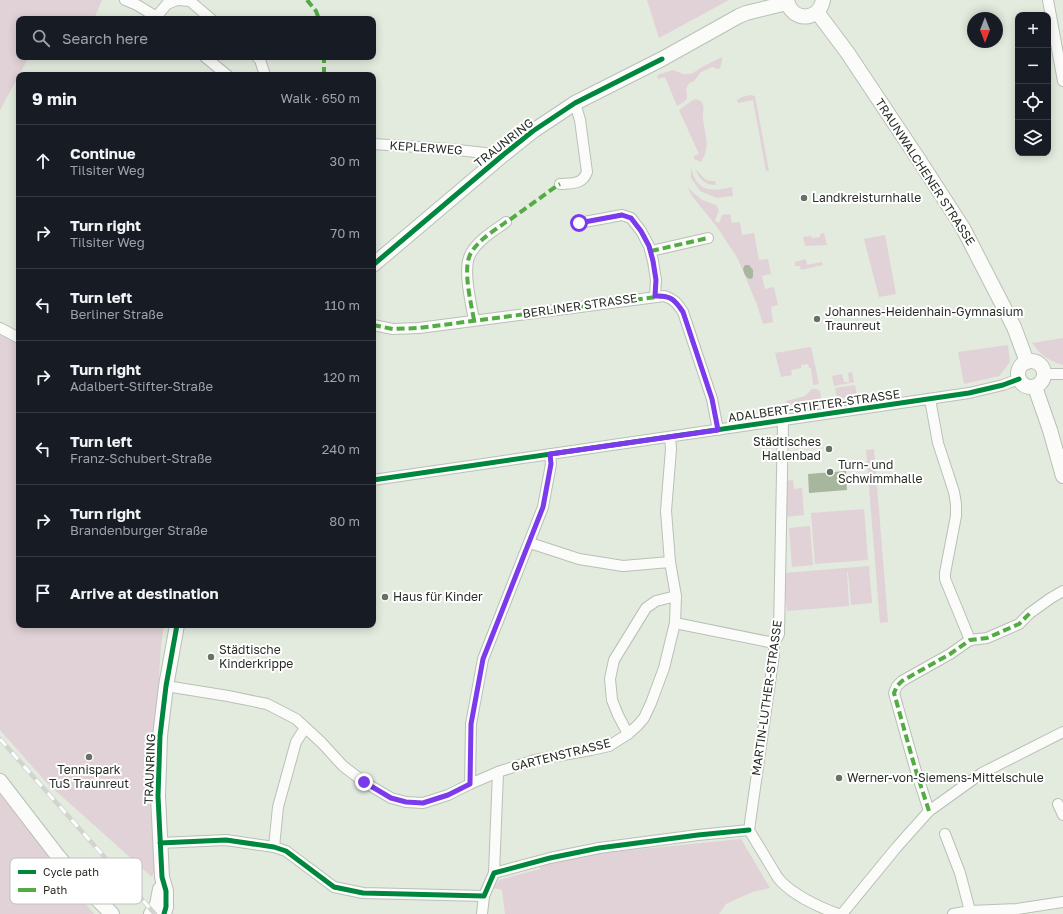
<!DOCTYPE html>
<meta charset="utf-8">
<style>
body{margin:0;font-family:"Golos Text",sans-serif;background:#242831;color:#f1f3f6}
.controls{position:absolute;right:12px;top:12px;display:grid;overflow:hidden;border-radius:8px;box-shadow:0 2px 10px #0003}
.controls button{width:36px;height:36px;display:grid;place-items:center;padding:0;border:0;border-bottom:1px solid #363941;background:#171b24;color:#f1f3f6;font:20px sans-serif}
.compass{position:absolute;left:967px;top:12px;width:36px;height:36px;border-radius:50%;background:#171b24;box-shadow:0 2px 10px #0003;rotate:180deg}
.stop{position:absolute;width:12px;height:12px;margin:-9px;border:3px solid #7c3aed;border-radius:50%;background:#fff}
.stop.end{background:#7c3aed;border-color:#fff;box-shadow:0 1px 4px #0008}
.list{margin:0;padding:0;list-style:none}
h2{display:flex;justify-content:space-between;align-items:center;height:52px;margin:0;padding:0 16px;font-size:17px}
h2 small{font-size:13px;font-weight:400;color:#9ea1a6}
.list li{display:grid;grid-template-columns:26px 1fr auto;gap:12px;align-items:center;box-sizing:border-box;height:72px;padding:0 16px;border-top:1px solid #363941}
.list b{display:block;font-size:15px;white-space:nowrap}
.list p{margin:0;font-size:13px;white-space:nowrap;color:#9ea1a6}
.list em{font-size:13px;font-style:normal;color:#9ea1a6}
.icon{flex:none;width:22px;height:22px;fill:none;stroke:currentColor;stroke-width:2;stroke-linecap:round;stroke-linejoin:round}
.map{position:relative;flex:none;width:1063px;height:914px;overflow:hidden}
.search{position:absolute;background:#171b24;box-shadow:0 2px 10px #0003;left:16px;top:16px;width:360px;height:44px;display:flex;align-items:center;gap:10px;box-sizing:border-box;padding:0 14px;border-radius:8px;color:#9ea1a6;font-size:15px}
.panel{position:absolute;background:#171b24;box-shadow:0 2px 10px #0003;left:16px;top:72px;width:360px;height:556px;border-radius:8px}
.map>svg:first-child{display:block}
.green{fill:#e0d2d6}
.water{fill:#a6b79e}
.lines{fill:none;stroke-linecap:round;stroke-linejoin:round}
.street-casing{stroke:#b9c0b6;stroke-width:12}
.secondary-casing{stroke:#b9c0b6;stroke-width:16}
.street{stroke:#fbfcfa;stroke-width:10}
.secondary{stroke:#fbfcfa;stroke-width:14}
.rail-casing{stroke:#d2d4d0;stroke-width:4.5}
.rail{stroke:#fff;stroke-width:3;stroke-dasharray:9;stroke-linecap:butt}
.quiet{stroke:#53ab44;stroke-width:4;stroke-dasharray:8 4;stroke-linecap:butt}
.cycleway-casing{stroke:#fff;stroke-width:8}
.cycleway{stroke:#00873e;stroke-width:5}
.route{stroke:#7c3aed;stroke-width:5}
.poi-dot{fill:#697066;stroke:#fff;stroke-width:1.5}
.labels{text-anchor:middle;stroke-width:4;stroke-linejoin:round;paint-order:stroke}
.street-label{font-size:12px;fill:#282e25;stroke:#fff}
.poi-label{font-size:12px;fill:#282e25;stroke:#fff;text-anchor:start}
.key{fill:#fff;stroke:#bec0be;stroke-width:1}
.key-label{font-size:11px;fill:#282e25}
</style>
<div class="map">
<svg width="1063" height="914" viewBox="0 0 1063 914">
<rect width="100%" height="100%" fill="#e2ebde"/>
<g class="green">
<polygon points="0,0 102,0 94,19 19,19 19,57 29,57 0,110"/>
<polygon points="647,0 729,0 659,38"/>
<path d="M722,57V62L720,68L718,69L712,67L701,72L694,81L689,83C681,95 696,96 677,106L665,77L658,79L657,76L660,74L673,70L683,74H691L704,66Z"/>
<polygon points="750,95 755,96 769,171 766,171 753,100 738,103 737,100 742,97"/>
<path d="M696,99L701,101C706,109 702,111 703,119C705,136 711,146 701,162L694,159V156L699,154L679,110L693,100Z"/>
<path d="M691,167C696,192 711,192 732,187L733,196L717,198L700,191L691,178Z"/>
<path d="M696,169C702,176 705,182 715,181L716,185C705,185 698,179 696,169Z"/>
<polygon points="688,188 702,200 716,205 719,210 715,221 719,223 722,215 730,214 732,223 740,222 742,235 754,233 759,260 768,259 771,274 762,276 765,289 774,287 778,305 771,307 773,322 763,324 757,305 738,259 717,227 692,196"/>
<polygon points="824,233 827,245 805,246 803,237 811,236 812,238 820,237 820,234"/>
<polygon points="885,235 896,294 879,297 864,239"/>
<polygon points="806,259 807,265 822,262 823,265 801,270 800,266 795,266 795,262"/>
<polygon points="0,335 19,344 19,625 164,625 161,646 152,787 154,871 152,877 47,783 0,730"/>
<path d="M1063,338V365C1048,360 1041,356 1032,343Z"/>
<polygon points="1008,345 1010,362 999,376 964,384 958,352"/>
<polygon points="811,347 819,384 813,385 811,368 809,368 808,364 801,365 801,368 791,370 792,375 781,377 775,353"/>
<polygon points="852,372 854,382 834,386 832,376 842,374 844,382 849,382 848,373"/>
<polygon points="855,385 857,396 837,399 835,388"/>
<polygon points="812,389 816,389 820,391 821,399 788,405 786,401 805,396"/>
<polygon points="820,404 820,407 802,410 793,409"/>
<polygon points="874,449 888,622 880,623 866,450"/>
<polygon points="793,480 794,489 802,488 804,515 784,517 785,481"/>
<polygon points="864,509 868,560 815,564 811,513"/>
<polygon points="810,526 813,565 792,567 789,528"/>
<polygon points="869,566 872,603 851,605 848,573 847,572 849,606 787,611 783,573"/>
<polygon points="0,792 94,914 0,914"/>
<polygon points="741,839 770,888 752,892 726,904 719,914 505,914 502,890 493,888 499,880 540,869 540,864 582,855"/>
</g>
<g class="water">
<path d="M745,265H749L753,270V277L751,279C746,279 744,273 743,269Z"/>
<polygon points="846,471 847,490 809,493 808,474"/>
</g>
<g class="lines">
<g class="street-casing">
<g id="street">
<polyline points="125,0 137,5 160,19"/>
<polyline points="178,0 190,1 211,19"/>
<polyline points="1048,0 1063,81"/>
<polyline points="157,16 167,4 177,0"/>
<polyline points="205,57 227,75"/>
<polyline points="257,57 260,60 265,75"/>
<polyline points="373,144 449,149 503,155"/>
<path d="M560,184C572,183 582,185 587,172L580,120L575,103"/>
<polyline points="579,223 622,215 631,218 641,231 649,246 653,261 656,280 655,296"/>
<polyline points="651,251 708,238"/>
<path d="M474,320C471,303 462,267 471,253C479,239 494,231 506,222"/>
<path d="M373,325L393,329L419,328L664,296C674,299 677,303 683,312L712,399L718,430"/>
<polyline points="0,328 19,338"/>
<polyline points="1044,374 1063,374"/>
<polyline points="930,399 938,443 954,492 956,504 956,516 945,573 945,579 970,640"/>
<path d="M783,420L779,634L774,643V654L749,830L778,878C791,894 819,907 838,914"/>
<polyline points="670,437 671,449 666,511 670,562 676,596 675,623 664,668 651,703 644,718 637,726 628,734 618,715 612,700 610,679 614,660 646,608 656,601 676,596"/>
<polyline points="373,480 969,393 1003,385 1019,379"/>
<polyline points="530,543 579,559 623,566 670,562"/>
<polyline points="675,623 774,643"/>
<polyline points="166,686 228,696 267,704 296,719 322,743 343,766 364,782 391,798 406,802 423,803 448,795 470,784 498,772 535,760 591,750 609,746 628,734"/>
<polyline points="470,784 471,724 483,659 543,507 551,464 550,454"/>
<polyline points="1058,804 1063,815"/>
<polyline points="929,811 915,768 894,693 897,686 902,681 950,654 970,640 987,638 1019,624 1030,613 1051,598 1063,591"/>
<polyline points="945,834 960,873 970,911 1017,909 1063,902"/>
<polyline points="160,843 226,840 274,847 286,851 334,887 363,893 484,896 494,873 550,858 599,848 698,835 749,830"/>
<polyline points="274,847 278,807 296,742 305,728"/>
<polyline points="494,873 498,772"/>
<polyline points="482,914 484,896"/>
<polyline points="842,914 896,848 929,811 982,773 1063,732"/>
<polyline points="953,914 970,911"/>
</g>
</g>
<g class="secondary-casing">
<g id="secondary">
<path d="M787,0C791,22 819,22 823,0"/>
<polyline points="817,12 847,52 919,160 963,228 1014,327 1027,362"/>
<polyline points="373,265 503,155 533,131 575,103 662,59 739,16 746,13 787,3"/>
<circle cx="1031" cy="374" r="13"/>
<polyline points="1035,387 1050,430 1063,476"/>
<polyline points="0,781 57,855 84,886 112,914"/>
<polyline points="151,914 157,905 160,889"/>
<polyline points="164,914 166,907 166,891 162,877 158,796 160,736 166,686 177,625"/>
</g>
</g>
<use href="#street" class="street"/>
<use href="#secondary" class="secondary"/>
<g class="rail-casing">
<polyline id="rail" points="0,739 155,914"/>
</g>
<use href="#rail" class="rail"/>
<g class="quiet">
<polyline points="307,0 316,11 319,19"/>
<polyline points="324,75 324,57"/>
<polyline points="579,223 622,215 631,218 641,231 649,246 653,261 656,280 655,296"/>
<polyline points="651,251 708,238"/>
<path d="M474,320C471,303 462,267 471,253C479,239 494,231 506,222L508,221L558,185L560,184"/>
<path d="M373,325L393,329L419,328L664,296C674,299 677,303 683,312L712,399L718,430"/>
<polyline points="929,811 915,768 894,693 897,686 902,681 950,654 970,640 987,638 1019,624 1030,613"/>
</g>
<g class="cycleway-casing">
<g id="cycleway">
<polyline points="373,265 503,155 533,131 575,103 662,59"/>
<polyline points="373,480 969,393 1003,385 1019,379"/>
<polyline points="160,843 226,840 274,847 286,851 334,887 363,893 484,896 494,873 550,858 599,848 698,835 749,830"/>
<polyline points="164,914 166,907 166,891 162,877 158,796 160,736 166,686 177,625"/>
</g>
</g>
<use href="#cycleway" class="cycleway"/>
</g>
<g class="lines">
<path class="route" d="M364,782L391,798L406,802L423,803L448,795L470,784L471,724L483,659L543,507L551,464L550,454L718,430L712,399L683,312C675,300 671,295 655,296L656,280L653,261L649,246L641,231L631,218L622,215L579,223"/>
</g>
<g class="poi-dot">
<circle cx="804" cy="198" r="4"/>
<circle cx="817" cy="319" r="4"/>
<circle cx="829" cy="449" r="4"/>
<circle cx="830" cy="472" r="4"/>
<circle cx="385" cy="597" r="4"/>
<circle cx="211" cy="657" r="4"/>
<circle cx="89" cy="757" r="4"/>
<circle cx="839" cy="778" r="4"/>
</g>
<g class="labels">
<g class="street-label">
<text transform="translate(504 143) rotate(-38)" y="4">TRAUNRING</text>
<text transform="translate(426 148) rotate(4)" y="4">KEPLERWEG</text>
<text transform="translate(925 172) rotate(57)" y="4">TRAUNWALCHENER STRASSE</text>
<text transform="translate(580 306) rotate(-8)" y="4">BERLINER STRASSE</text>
<text transform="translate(814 406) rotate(-8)" y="4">ADALBERT-STIFTER-STRASSE</text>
<text transform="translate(767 698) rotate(-82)" y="4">MARTIN-LUTHER-STRASSE</text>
<text transform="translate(561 755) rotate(-14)" y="4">GARTENSTRASSE</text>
<text transform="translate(150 769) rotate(-88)" y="4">TRAUNRING</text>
</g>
<g class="poi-label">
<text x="812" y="202">Landkreisturnhalle</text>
<text x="825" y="316">Johannes-Heidenhain-Gymnasium<tspan x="825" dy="14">Traunreut</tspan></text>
<text x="821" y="446" text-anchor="end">Städtisches<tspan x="821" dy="14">Hallenbad</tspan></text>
<text x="838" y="469">Turn- und<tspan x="838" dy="14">Schwimmhalle</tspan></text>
<text x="393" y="601">Haus für Kinder</text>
<text x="219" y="654">Städtische<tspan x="219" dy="14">Kinderkrippe</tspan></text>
<text x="89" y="774" text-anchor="middle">Tennispark<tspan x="89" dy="14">TuS Traunreut</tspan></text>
<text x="847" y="782">Werner-von-Siemens-Mittelschule</text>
</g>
</g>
<rect x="10" y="858" width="132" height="46" rx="6" class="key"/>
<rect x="18" y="870" width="18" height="4" fill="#00873e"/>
<rect x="18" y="888" width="18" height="4" fill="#53ab44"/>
<g class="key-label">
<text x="43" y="876">Cycle path</text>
<text x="43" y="894">Path</text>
</g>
</svg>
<div class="controls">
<button>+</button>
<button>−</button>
<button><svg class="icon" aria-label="locate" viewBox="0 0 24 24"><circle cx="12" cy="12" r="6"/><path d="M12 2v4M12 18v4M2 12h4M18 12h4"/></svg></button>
<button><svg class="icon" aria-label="layers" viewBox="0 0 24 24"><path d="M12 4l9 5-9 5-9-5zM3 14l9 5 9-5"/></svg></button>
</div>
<svg class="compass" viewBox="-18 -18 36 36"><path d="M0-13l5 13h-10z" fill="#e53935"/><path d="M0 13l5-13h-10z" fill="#9ea1a6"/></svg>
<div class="stop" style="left:579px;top:223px"></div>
<div class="stop end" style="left:364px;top:782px"></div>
<div class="search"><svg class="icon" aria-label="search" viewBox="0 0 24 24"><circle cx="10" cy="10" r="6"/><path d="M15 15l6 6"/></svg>Search here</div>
<section class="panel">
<h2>9 min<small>Walk · 650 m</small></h2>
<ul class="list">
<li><svg class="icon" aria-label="ahead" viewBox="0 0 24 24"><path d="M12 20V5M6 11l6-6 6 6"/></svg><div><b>Continue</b><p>Tilsiter Weg</p></div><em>30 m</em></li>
<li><svg class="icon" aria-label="right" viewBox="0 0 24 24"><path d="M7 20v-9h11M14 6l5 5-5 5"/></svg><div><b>Turn right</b><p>Tilsiter Weg</p></div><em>70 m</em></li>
<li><svg class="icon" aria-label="left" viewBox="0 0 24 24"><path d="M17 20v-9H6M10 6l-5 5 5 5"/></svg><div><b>Turn left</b><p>Berliner Straße</p></div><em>110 m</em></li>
<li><svg class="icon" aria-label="right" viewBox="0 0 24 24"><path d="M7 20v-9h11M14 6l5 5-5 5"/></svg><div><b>Turn right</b><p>Adalbert-Stifter-Straße</p></div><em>120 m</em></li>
<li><svg class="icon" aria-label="left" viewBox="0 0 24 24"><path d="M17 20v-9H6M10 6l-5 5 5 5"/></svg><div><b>Turn left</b><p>Franz-Schubert-Straße</p></div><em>240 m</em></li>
<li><svg class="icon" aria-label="right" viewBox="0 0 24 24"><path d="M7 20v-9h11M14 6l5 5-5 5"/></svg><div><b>Turn right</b><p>Brandenburger Straße</p></div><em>80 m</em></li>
<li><svg class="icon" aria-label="arrive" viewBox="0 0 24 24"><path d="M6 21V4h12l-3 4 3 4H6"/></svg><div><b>Arrive at destination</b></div></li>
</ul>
</section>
</div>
